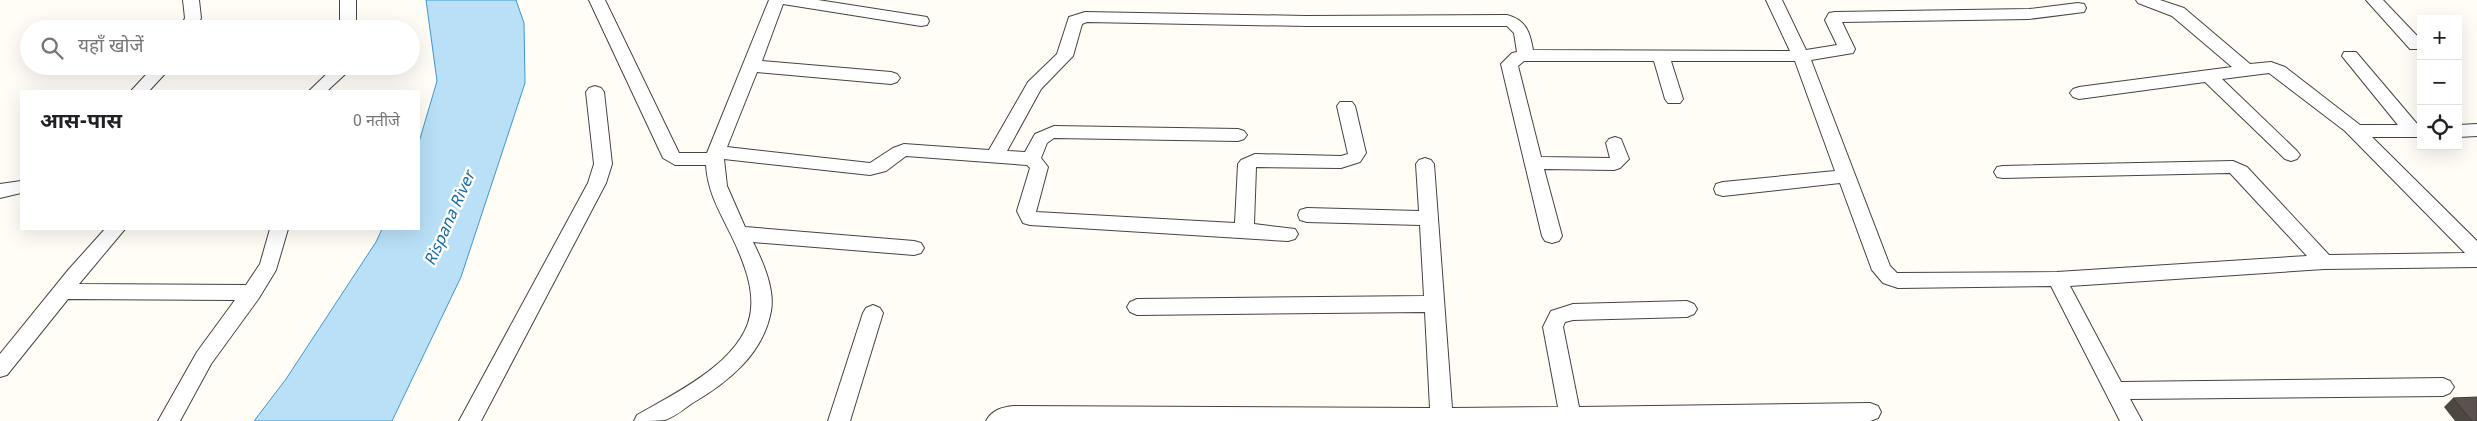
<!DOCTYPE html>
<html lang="hi">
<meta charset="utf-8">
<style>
body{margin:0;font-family:Georgia,"Noto Sans Devanagari",serif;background:#f6f6f6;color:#202124}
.controls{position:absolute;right:15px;top:15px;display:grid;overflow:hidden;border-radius:0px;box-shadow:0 5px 20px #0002}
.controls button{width:45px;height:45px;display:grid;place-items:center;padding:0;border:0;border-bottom:1px solid #e0e0e0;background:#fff;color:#202124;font:25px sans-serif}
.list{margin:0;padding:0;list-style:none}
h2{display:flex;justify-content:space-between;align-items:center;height:65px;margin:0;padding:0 20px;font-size:21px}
h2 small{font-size:16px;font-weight:400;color:#757577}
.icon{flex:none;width:28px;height:28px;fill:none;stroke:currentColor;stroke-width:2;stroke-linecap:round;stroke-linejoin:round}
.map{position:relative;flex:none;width:2477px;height:421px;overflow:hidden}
.search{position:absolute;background:#fff;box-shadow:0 5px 20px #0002;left:20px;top:20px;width:400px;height:55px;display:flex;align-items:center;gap:12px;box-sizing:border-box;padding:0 18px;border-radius:28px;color:#757577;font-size:19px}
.panel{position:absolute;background:#fff;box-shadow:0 5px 20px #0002;left:20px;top:90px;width:400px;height:140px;border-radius:0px}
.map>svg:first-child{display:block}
.water{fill:#b9e0f7;stroke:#3f96cf}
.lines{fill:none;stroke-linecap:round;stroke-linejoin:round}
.street-casing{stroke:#444;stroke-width:2}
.street{fill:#fff;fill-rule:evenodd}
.wall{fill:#4d4742}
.building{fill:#5a524d;stroke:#3f3936}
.labels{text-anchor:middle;stroke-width:5;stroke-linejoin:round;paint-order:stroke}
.water-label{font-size:16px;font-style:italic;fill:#1768a6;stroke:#fff}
</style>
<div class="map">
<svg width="2477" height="421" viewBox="0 0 2477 421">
<rect width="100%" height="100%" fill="#fffdf5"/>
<polygon class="water" points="426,0 516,0 524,23 525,83 461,277 392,421 254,421 286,379 376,242 382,229 419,229 419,142 437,81"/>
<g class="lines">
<g class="street-casing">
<g id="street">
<polygon points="183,0 199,0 201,18 196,29 180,29 185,18"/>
<rect x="340" y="0" width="16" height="29"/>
<path d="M589,0H605L679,153H707L769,0H818L927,17L929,21L927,25L921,26L783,4L762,61L891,72L897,74L900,78L897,82L891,84L757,72L727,147L870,163L893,148L904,144L989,150L1028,82L1057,54L1069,17L1085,12L1306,16L1507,15C1526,20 1530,32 1533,50L1790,51L1766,0H1782L1806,50L1837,45L1825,20L1829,13L1835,12L2029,9L2078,3L2084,4L2086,8L2084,12L2029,19L1842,22L1855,49L1853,53L1811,60L1890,266L1897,273L2057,272L2307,256L2230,173L2003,178L1997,177L1994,172L1997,167L2003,166L2233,161L2247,167L2329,255L2465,253L2345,131L2269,73L2222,79L2297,151L2300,155L2297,159L2291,161L2285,159L2205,82L2079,99L2073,97L2070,93L2073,89L2079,87L2232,67L2172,16L2138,3L2136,0H2160L2184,8L2250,64L2271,62L2285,67L2360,125H2398L2342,56L2344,52H2356L2418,125H2421V137H2372L2477,241V267L2324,269L2070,286L2121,382L2443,378L2450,381L2454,387L2450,393L2443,396L2130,399L2142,421H2120L2051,286L1898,288L1883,283L1872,270L1840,183L1723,196L1716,194L1714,189L1716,184L1723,182L1835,171L1795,61H1671L1683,99L1680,103H1668L1665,99L1654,61H1524L1518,66L1541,157L1610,158L1606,143L1609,139L1615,137L1621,139L1629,159L1620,168L1614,170L1544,169L1562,236L1559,241L1552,243L1545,241L1542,236L1501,64L1512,53L1517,52L1514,33L1507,26H1306L1087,22L1082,24L1073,56L1041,89L1007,151L1025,152L1035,134L1054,126L1238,129L1244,131L1247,135L1244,139L1238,141L1054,138L1047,143L1041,158L1048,167L1036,212L1235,223L1238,164L1241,160L1255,154L1341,156L1348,154L1337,106L1340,102H1352L1355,106L1366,153L1360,162L1341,168L1256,167L1254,224L1295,229L1298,234L1295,239L1288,241L1030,225L1023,223L1017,211L1030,168L1027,165L906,156L886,171L870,175L724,159L727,186L745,227L914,241L921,243L924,248L921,253L914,255L753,242C763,262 775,289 771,311C763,355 727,383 691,404C683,410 674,417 665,420C657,421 643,421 634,421L637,415C676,393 747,359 751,309C753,289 746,269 738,250C726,221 708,198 706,165H675L663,158Z"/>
<polygon points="2366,0 2383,0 2421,40 2421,49 2410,49"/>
<polygon points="154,66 172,66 149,91 131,91"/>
<polygon points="335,66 354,66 327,91 309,91"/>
<polygon points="595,86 601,88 604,92 612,164 606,183 481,421 459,421 588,183 594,164 586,92 589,88"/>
<polygon points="2477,124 2477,136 2458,137 2458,125"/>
<path d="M1425,158L1431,160L1434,164L1452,408L1558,407L1543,327L1551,311L1573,304L1687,301L1694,304L1697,309L1694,314L1687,317L1573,320L1565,322L1563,327L1579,407L1870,403L1878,406L1881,412L1878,418L1870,421H986C992,410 1002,407 1014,406L1430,408L1425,312L1137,315L1130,312L1127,307L1130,302L1137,299L1424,296L1420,225L1307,222L1300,220L1298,215L1300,210L1307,208L1419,211L1416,164L1419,160Z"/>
<polygon points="21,181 21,193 0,198 0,184"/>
<polygon points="105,229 125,229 79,284 246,285 260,264 270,229 288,229 276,270 259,298 211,364 180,421 158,421 197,352 235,300 68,299 7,375 0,377 0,354 69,269"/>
<polygon points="873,305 880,308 883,313 850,421 828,421 863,313 866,308"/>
</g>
</g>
<use href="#street" class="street"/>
</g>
<polygon class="wall" points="2453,398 2477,421 2455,421 2444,407"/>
<polygon class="building" points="2477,397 2477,421 2472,421 2453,398"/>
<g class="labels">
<g class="water-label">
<text transform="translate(449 218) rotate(-66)" y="6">Rispana River</text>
</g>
</g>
</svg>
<div class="controls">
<button>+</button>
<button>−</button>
<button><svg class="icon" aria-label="locate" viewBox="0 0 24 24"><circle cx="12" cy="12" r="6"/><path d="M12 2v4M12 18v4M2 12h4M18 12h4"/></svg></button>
</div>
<div class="search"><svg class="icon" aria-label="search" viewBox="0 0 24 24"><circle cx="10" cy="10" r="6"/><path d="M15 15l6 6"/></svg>यहाँ खोजें</div>
<section class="panel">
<h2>आस-पास<small>0 नतीजे</small></h2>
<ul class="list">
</ul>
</section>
</div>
